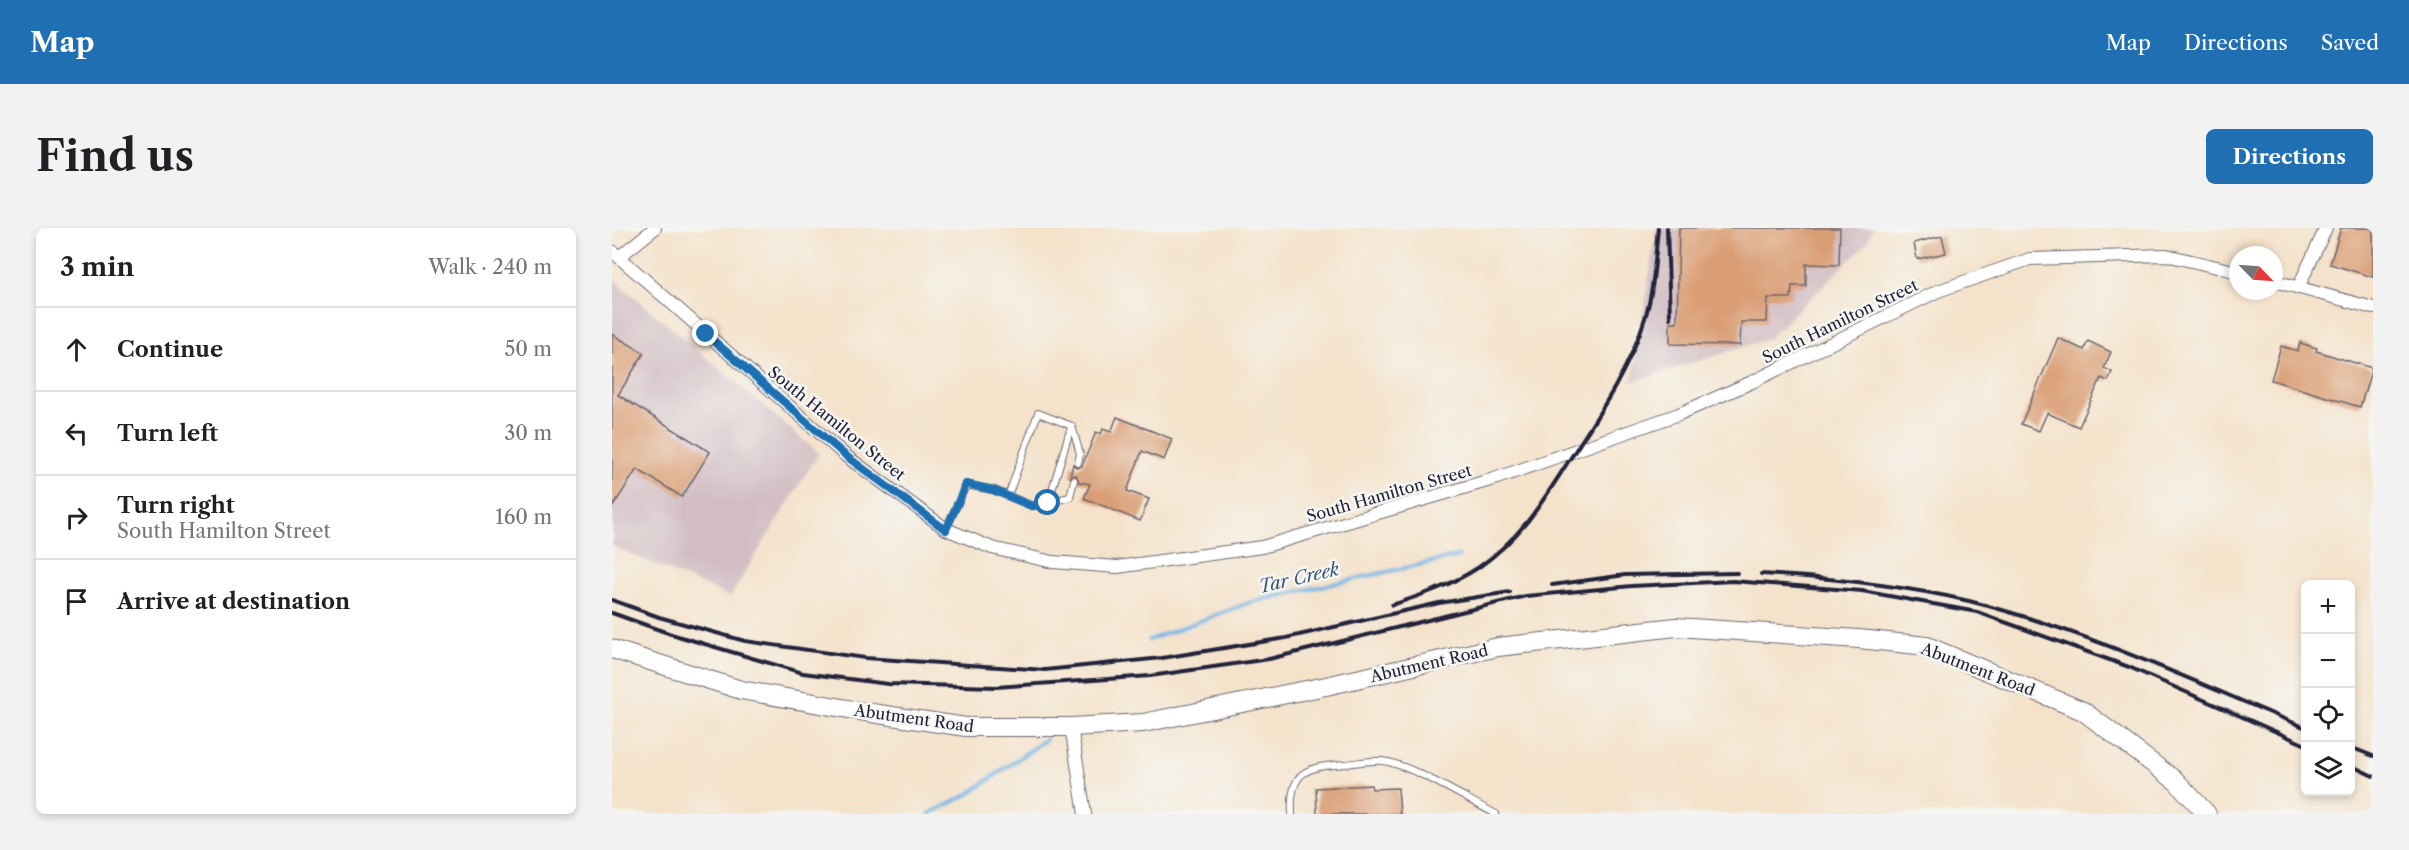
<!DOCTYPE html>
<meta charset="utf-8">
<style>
body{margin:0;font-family:"Libre Caslon Text",serif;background:#f2f2f2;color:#202124}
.controls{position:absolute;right:18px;bottom:18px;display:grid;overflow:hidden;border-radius:9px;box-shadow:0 3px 9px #0003}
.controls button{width:54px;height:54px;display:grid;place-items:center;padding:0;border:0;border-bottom:2px solid #e0e0e0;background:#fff;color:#202124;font:30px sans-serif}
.compass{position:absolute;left:1617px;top:18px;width:54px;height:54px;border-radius:50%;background:#fff;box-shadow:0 3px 9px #0003;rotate:115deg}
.stop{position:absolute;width:18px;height:18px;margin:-14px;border:4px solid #1f6fb2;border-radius:50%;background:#fff}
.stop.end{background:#1f6fb2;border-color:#fff;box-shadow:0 2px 6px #0008}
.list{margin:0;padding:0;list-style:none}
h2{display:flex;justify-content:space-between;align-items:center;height:78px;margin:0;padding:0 24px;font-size:26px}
h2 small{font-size:20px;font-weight:400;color:#757577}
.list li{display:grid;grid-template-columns:39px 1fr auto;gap:18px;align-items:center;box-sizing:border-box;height:84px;padding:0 24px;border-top:2px solid #e0e0e0}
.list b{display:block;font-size:22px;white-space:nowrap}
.list p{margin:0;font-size:20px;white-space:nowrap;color:#757577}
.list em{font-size:20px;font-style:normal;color:#757577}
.icon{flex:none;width:33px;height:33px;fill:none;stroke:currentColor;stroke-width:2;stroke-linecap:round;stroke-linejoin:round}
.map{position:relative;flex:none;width:1761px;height:586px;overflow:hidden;border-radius:9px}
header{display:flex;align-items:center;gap:36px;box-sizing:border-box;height:84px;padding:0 30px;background:#1f6fb2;color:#fff}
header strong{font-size:28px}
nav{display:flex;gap:33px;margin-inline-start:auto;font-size:21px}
.intro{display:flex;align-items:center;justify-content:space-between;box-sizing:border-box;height:144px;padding:0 36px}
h1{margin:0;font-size:42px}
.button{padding:15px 27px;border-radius:9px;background:#1f6fb2;color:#fff;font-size:21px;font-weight:700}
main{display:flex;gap:36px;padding:0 36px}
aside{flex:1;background:#fff;border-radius:9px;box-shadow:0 3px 9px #0003}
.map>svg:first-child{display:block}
.industrial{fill:#d2bec2}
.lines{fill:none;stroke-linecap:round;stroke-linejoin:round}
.stream{stroke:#6db3e4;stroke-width:4}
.building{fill:#da9e74}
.lane-casing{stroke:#6c656d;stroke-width:8}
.street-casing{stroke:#6c656d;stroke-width:14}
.secondary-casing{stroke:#6c656d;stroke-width:20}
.lane{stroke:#fff;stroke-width:6}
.street{stroke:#fff;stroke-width:12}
.secondary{stroke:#fff;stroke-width:18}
.rail{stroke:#22223b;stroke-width:4}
.route{stroke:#1f6fb2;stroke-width:8}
.labels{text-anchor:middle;stroke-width:5;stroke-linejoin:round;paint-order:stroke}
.street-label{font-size:16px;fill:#22223b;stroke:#f6f6f2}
.water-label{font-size:18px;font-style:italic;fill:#3c5576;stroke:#f6f6f2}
</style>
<header>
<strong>Map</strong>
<nav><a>Map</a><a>Directions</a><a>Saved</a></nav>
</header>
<div class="intro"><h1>Find us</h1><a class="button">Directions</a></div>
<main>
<aside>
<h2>3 min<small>Walk · 240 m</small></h2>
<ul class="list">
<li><svg class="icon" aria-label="ahead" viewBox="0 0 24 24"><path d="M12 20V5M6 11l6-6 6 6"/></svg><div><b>Continue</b></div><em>50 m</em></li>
<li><svg class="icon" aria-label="left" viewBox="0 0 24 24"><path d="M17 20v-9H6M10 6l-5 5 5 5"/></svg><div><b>Turn left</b></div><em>30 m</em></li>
<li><svg class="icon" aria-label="right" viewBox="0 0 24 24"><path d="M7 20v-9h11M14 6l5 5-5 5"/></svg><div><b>Turn right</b><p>South Hamilton Street</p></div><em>160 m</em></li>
<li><svg class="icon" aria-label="arrive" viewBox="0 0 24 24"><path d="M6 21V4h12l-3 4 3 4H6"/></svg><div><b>Arrive at destination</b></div></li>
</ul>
</aside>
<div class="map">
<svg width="1761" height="586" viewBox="0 0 1761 586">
<rect width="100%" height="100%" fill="#f6f6f2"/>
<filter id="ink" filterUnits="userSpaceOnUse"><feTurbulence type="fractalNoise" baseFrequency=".0167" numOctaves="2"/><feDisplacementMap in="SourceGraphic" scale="12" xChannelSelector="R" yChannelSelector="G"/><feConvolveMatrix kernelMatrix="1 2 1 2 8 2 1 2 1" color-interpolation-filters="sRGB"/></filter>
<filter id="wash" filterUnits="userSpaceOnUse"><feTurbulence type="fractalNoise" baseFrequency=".008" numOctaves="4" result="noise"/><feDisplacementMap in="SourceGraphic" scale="24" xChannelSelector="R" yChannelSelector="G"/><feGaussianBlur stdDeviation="1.35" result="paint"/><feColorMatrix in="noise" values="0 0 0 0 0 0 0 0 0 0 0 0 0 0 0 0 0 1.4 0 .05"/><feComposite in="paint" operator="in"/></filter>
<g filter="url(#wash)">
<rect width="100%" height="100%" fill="#f4e2ca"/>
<g class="industrial">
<polygon points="1045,0 1261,0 1255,15 1156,111 1020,154"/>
<polygon points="0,50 207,225 118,369 0,318"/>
</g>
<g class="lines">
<g class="stream">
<polyline points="537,412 639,374 847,328"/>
<polyline points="317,586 357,566 434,511"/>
</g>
</g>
<g id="blocks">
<g class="building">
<polygon points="1067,0 1228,0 1227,37 1194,36 1194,58 1180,58 1179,70 1156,70 1155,94 1129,94 1128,117 1058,116 1058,94 1065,94"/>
<polygon points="1729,0 1761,0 1761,49 1718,36"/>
<polygon points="1330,8 1334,25 1305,31 1302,15"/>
<polygon points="0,106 32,125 6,167 98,224 70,269 25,241 0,280"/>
<polygon points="1446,110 1472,122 1476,113 1499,124 1492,140 1500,144 1496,153 1489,150 1467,199 1435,185 1427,203 1409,196"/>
<polygon points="1688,115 1705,120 1704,123 1760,140 1748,179 1659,152 1669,118 1686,123"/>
<polygon points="505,189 560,211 552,232 530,223 515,263 537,271 528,293 472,270 478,256 467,254 464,247 458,249 461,236 465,240 470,238 484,204 489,206 491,201 499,204"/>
<polygon points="759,557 760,561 786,560 788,586 705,586 704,560"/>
</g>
</g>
</g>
<g filter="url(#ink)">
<use href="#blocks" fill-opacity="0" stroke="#6c656d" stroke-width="1.5"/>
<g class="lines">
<g class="lane-casing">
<g id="lane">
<polyline points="396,268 426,185 460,198 468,226 466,235"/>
<polyline points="436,275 459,199"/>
<polyline points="334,301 354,257 382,262 420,278 458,269 462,252"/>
<path d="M680,586C677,542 695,539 733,536C745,535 759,532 770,533C796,535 858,573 884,586"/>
</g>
</g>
<g class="street-casing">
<g id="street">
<polyline points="0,23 234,228 334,301 380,320 441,334 505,339 650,319 882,251 1067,186 1140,154 1326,63 1418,31 1554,27 1626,44"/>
<polyline points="7,29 43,0"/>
<polyline points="1662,53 1761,80"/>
<polyline points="1686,60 1714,0"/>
<polyline points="459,499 473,586"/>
</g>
</g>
<g class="secondary-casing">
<polyline id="secondary" points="0,421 129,462 253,484 354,499 459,499 531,495 714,458 886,419 1064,399 1247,411 1315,418 1471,483 1564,553 1595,586"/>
</g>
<use href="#lane" class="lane"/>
<use href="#street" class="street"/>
<use href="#secondary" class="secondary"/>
<g class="rail">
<polyline points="1055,0 1058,90"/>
<path d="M1149,346C1219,350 1289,357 1357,373C1473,402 1583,454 1694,500"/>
<polyline points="940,357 1013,347 1125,345"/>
<polyline points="0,372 47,389 133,413 253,430 433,442 550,430 674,410 827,375 898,364"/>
<path d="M780,377C810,367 840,357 867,339C914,306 935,266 965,220C991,180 1019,137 1033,90C1042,62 1043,30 1046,0"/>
<polyline points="0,385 59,406 191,445 276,456 384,459 538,448 657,431 914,368 1020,358 1121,353 1250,363 1365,384 1517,439 1694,517"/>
<polyline points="1738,519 1761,528"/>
<polyline points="1738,537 1761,548"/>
</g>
</g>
</g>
<g class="lines" filter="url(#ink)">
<polyline class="route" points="94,106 234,228 334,302 354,256 381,262 420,278 436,275"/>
</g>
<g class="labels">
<g class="street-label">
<text transform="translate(1228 93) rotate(-26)" y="6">South Hamilton Street</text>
<text transform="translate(225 195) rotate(39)" y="6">South Hamilton Street</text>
<text transform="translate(777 265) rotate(-16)" y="6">South Hamilton Street</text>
<text transform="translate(817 435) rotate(-13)" y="6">Abutment Road</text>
<text transform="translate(1366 441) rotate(21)" y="6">Abutment Road</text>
<text transform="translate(302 490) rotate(8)" y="6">Abutment Road</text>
</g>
<g class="water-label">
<text transform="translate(687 350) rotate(-13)" y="6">Tar Creek</text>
</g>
</g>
</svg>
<div class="controls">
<button>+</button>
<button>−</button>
<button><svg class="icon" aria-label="locate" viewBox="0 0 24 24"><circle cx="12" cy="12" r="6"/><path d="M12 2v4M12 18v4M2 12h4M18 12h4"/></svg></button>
<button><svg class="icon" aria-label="layers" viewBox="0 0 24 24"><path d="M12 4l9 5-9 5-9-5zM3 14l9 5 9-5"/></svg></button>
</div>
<svg class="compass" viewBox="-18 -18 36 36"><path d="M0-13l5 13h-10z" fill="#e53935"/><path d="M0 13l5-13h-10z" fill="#757577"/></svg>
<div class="stop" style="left:436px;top:275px"></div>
<div class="stop end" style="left:94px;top:106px"></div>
</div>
</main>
